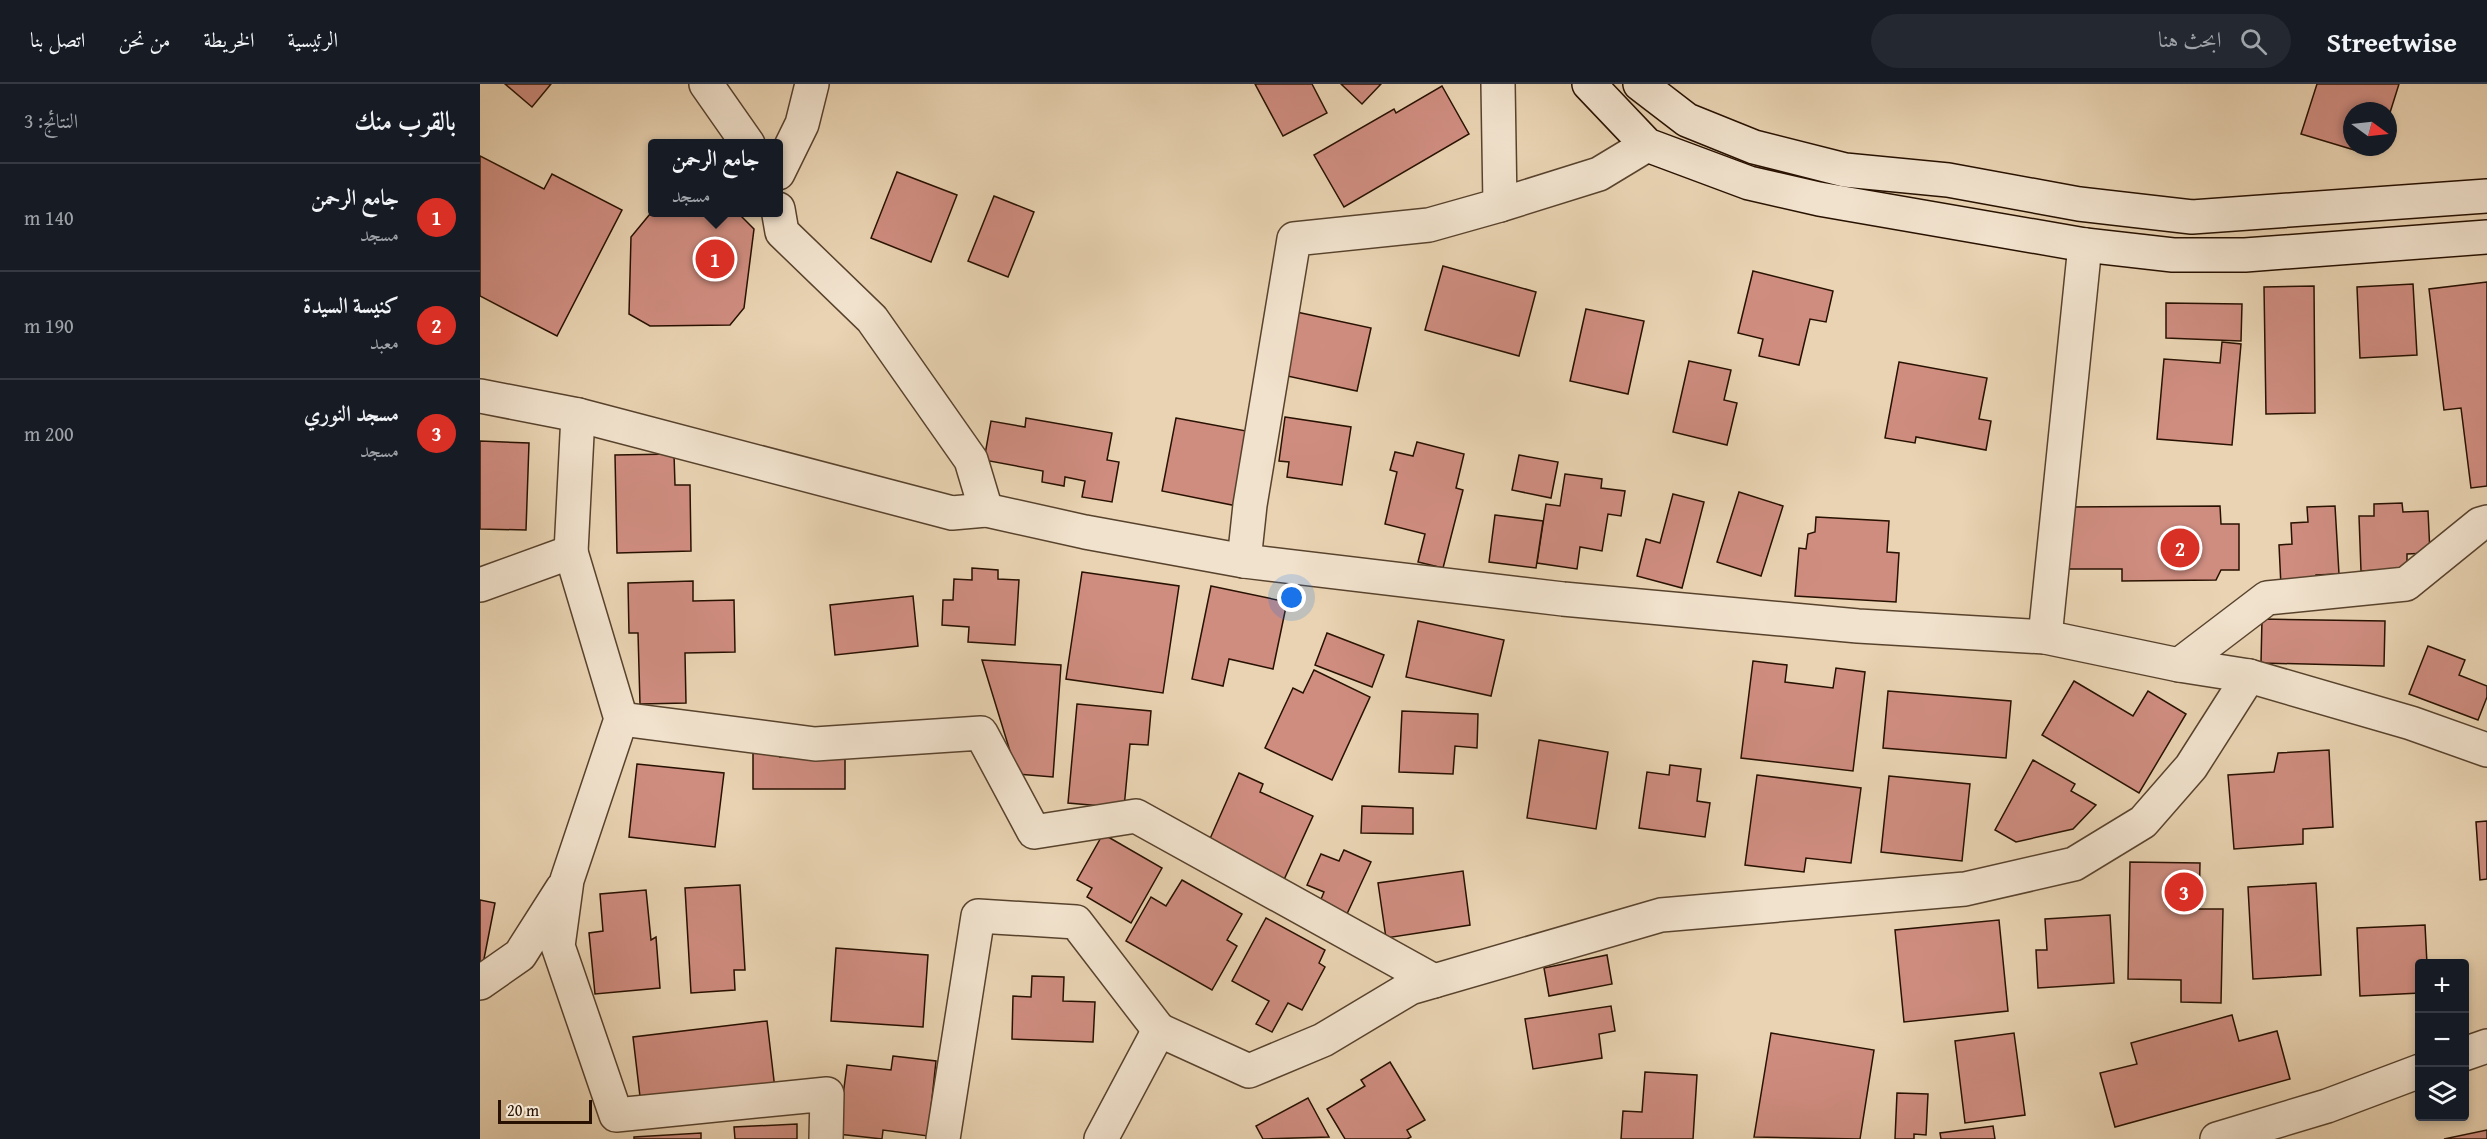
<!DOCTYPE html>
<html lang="ar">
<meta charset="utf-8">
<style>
body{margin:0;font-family:"Gentium Book Plus",Amiri,serif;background:#242831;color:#f1f3f6;direction:rtl}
.controls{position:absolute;right:18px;bottom:18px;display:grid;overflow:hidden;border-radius:6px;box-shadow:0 3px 9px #0003}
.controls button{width:54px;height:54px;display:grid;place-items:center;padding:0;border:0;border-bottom:2px solid #363941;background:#171b24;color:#f1f3f6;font:30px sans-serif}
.compass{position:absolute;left:1863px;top:18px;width:54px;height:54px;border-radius:50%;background:#171b24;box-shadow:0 3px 9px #0003;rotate:105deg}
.scale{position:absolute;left:18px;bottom:15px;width:94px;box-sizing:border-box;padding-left:6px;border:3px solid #281101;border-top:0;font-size:16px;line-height:21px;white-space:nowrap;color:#281101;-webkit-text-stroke:4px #f1e2cd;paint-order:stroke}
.you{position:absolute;left:812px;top:514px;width:21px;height:21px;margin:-15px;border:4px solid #fff;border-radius:50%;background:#1a73e8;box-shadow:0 0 0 9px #1a73e833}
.badge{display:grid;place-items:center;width:39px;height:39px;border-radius:50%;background:#d93025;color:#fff;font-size:20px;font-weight:700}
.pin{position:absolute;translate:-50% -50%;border:3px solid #fff;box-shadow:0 2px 6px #0006}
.popup{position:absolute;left:168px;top:55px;width:135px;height:78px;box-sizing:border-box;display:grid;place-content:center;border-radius:6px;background:#171b24;filter:drop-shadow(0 2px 4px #0005);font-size:20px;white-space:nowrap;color:#9ea1a6}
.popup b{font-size:22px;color:#f1f3f6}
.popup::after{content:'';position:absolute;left:50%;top:100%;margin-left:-12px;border:12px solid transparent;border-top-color:#171b24}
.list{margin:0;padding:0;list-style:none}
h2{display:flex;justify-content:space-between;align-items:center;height:78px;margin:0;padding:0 24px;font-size:26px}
h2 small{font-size:20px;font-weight:400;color:#9ea1a6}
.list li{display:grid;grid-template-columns:39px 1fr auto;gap:18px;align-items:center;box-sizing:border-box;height:108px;padding:0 24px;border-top:2px solid #363941}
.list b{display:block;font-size:22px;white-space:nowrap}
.list p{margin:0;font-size:20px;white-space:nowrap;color:#9ea1a6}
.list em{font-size:20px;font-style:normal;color:#9ea1a6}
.icon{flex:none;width:33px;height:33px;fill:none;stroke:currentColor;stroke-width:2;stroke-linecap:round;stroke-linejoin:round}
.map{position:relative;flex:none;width:2007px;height:1055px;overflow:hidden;direction:ltr}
header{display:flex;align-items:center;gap:36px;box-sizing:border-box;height:84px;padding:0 30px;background:#171b24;border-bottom:2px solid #363941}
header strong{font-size:28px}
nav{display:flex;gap:33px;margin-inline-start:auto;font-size:21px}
.search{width:420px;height:54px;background:#242831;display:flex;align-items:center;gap:15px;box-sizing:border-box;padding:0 21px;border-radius:33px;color:#9ea1a6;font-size:22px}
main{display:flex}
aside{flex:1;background:#171b24}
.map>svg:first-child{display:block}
.building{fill:#cf8d80;stroke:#281101;stroke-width:1.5}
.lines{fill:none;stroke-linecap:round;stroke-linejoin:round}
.minor-casing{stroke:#58422d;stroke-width:36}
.secondary-casing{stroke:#281101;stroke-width:36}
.minor{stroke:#f1e2cd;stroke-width:33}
.secondary{stroke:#f1e2cd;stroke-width:33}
</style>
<header>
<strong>Streetwise</strong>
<div class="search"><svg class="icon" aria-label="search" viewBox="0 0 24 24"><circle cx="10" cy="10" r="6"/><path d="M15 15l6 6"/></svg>ابحث هنا</div>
<nav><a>الرئيسية</a><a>الخريطة</a><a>من نحن</a><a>اتصل بنا</a></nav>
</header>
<main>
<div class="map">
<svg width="2007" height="1055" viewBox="0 0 2007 1055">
<rect width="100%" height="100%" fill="#e9d3b2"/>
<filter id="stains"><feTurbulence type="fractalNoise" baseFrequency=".00333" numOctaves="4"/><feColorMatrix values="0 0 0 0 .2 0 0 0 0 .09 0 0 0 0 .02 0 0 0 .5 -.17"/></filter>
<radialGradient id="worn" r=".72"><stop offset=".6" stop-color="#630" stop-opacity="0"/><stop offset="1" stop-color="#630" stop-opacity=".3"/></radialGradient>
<g class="building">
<polygon points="25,0 71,0 52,23"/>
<polygon points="775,0 832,0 847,29 803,52"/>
<polygon points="861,0 901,0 882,20"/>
<polygon points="1837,0 1919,0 1908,35 1908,27 1872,27 1872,63 1882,63 1881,68 1821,50"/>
<polygon points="962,2 989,50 864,123 834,71 914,25 916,29"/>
<polygon points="0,72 64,105 72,90 142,126 77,252 0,212"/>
<polygon points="417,88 477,111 451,178 391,154"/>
<polygon points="514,112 554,128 528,193 488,177"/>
<polygon points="257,128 274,145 264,224 250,241 170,242 149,230 151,153 170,130"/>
<polygon points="963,182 1056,208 1039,272 945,246"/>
<polygon points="1273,187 1353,207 1346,238 1330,235 1319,281 1279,272 1283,255 1258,249"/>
<polygon points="2007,198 2007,402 1991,404 1981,324 1964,326 1949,205"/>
<polygon points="1933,200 1937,271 1880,274 1877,203"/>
<polygon points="1834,202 1835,329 1786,330 1784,203"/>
<polygon points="1686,219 1762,220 1761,257 1686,254"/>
<polygon points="1106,225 1164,237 1148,310 1090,297"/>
<polygon points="812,227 891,244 877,307 798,290"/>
<polygon points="1742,258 1761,260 1752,361 1677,355 1684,275 1740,279"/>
<polygon points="1209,277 1251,286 1244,316 1257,319 1247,361 1193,348"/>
<polygon points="1419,278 1507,294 1499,335 1511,337 1506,366 1436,353 1435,359 1405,354"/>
<polygon points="805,333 871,343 862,401 807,393 809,378 799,377"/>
<polygon points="546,334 632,349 627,376 639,378 632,418 602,413 605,397 585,393 584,402 562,398 563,387 504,376 511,337 545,343"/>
<polygon points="696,334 777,349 762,423 682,407"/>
<polygon points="0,357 49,359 46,446 0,445"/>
<polygon points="937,358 984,370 976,404 983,406 963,484 938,478 945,450 905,440 917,388 910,386 915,368 933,372"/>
<polygon points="194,370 195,401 210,401 211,467 137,469 135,371"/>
<polygon points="1039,371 1078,378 1071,414 1032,406"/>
<polygon points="1085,390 1122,395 1121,404 1145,407 1141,432 1128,430 1122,467 1100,463 1097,485 1057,479 1066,420 1080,422"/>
<polygon points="1259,408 1303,422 1281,492 1237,478"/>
<polygon points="1193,410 1224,418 1202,504 1157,492 1166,455 1180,459"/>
<polygon points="1922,419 1923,428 1948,427 1950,469 1927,470 1927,485 1881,487 1879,432 1894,432 1894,420"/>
<polygon points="1740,422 1741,440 1759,440 1759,486 1741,486 1736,496 1642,497 1642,485 1587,485 1587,423"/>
<polygon points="1855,422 1859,490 1836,491 1836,500 1801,502 1799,461 1812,460 1811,439 1828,438 1827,423"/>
<polygon points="1015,431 1063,437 1056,484 1009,478"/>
<polygon points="1336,433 1409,437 1407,468 1419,469 1416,518 1315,512 1319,464 1326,465 1328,450 1335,448"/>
<polygon points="492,484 518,486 518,495 539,496 535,561 488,558 489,543 462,541 463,516 473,516 474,495 492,496"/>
<polygon points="602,488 699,502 683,609 586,595"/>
<polygon points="213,497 213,517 254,516 255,568 205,569 206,619 160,620 158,549 149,549 148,499"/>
<polygon points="731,502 807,518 793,585 749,575 743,602 712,595"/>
<polygon points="433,512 438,562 355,571 350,521"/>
<polygon points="1782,535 1905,537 1904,582 1781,579"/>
<polygon points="938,537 1024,556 1011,612 926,593"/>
<polygon points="847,549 904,571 892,603 835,581"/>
<polygon points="1948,562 1985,576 1979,591 2007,602 2007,613 1998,636 1929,610"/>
<polygon points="502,576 581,581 573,693 537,690"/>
<polygon points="1273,577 1307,581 1305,598 1353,604 1356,584 1385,588 1373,687 1261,674"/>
<polygon points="834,586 890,613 852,696 785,664 813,604 823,609"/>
<polygon points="1594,597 1653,632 1668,607 1706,630 1659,709 1562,651"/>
<polygon points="1408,607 1531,617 1526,674 1403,664"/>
<polygon points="597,620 671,627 668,661 650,660 644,724 588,719"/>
<polygon points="922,627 998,630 997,664 975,662 973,690 919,688"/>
<polygon points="1059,656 1128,668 1116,745 1047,734"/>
<polygon points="1849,666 1853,743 1823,745 1823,760 1754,765 1748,691 1794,688 1798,669"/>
<polygon points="273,668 301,668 300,673 365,673 365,705 273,705"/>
<polygon points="1553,676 1595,700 1591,707 1616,721 1593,745 1536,758 1515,746"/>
<polygon points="157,680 244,689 235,763 149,753"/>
<polygon points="1190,681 1221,685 1217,717 1230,719 1225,753 1159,744 1167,688 1189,691"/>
<polygon points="759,689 783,700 780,708 833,732 802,800 725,766"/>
<polygon points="1277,691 1381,704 1371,779 1326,774 1324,788 1265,781"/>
<polygon points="1409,692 1490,700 1482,777 1401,768"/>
<polygon points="882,722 933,724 933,750 881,749"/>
<polygon points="2007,737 2007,795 2000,796 1996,738"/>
<polygon points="623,750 682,784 651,839 607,813 612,804 597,796"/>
<polygon points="864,766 891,778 866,832 839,820 844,808 827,801 841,770 859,777"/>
<polygon points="1650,778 1720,779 1719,825 1743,825 1741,919 1701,918 1701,896 1648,895"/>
<polygon points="983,787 990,841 906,854 898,799"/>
<polygon points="702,796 762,830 747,856 757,862 732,906 646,857 671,813 686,822"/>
<polygon points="1836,799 1841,891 1773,895 1768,803"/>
<polygon points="260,801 265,886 254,886 255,906 211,909 205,804"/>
<polygon points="166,806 171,856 176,853 180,904 115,910 109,849 123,847 120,810"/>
<polygon points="0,816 15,819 3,880 0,879"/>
<polygon points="1630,831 1634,899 1558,904 1556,866 1567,866 1565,835"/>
<polygon points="786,834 845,866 839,879 845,883 822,926 808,919 792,948 776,940 789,917 752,897"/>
<polygon points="1519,836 1528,927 1424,938 1415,846"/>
<polygon points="1945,841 1947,880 1940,880 1940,909 1880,912 1877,844"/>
<polygon points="356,864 448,871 443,943 351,937"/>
<polygon points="1127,871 1132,900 1069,912 1064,884"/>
<polygon points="552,892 584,893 583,917 615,918 613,958 532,955 533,912 551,913"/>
<polygon points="1131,922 1135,947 1119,950 1122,974 1053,985 1045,935"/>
<polygon points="1752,931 1759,957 1797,947 1810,995 1635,1043 1620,989 1657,980 1651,959"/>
<polygon points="287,937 295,1005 161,1021 153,953"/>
<polygon points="1291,949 1394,966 1380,1055 1274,1053"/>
<polygon points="1534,949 1545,1031 1485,1039 1475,957"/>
<polygon points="413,972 456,977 448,1052 403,1046 402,1055 358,1050 367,981 411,986"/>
<polygon points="910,978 945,1036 927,1046 931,1053 927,1055 865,1055 847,1025 885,1002 881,996"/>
<polygon points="1165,988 1217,991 1213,1055 1141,1055 1143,1027 1162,1028"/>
<polygon points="1417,1009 1448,1010 1446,1051 1434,1050 1434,1055 1415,1055"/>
<polygon points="828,1014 849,1053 783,1055 776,1042"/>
<polygon points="317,1040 317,1055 255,1055 254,1043"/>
<polygon points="1513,1042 1515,1055 1461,1055 1460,1049"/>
<polygon points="2007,1046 2007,1055 1964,1055"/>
<polygon points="221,1049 221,1055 154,1055 154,1053"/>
</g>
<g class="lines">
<g class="minor-casing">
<g id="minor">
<polyline points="226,0 268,60"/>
<polyline points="298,89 322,40 332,0"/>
<polyline points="1020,121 1119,90 1167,61"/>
<polyline points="298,125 302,148 392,235 491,376 506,426"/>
<polyline points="0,312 98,331 472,429 506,426 605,448 764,477 1083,515 1378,542 1565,553 1699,581 1769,592 1931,639 2007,666"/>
<polyline points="91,468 141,635 87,796 78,862 136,1031 347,1010 346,1055"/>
<polyline points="764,477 770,421 814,155 949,141 1020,121 1018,0"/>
<polyline points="0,501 91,468 98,331"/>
<polyline points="1565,553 1605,161"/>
<polyline points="1699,581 1787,514 1926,500 2000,440 2007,438"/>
<polyline points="141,635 335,660 501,649 554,748 656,732 954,897"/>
<polyline points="0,899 40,871 82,805"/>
<polyline points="1984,970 2007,962"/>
<polyline points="463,1055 498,832 596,838 679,946"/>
<polyline points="621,1055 679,946 769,987 843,956 930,904 1181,831 1485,805 1594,780 1663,738 1711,683 1769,592"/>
<polyline points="1737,1055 1847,1022 1940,987"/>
</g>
</g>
<g class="secondary-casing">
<g id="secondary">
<polyline points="1109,0 1167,61 1269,99 1339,115 1605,161 1693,171 1765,171 2007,153"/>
<polyline points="1160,0 1207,36 1274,63 1365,86 1468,96 1599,120 1712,133 2007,112"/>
</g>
</g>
<use href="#minor" class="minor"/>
<use href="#secondary" class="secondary"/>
</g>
<rect width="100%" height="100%" filter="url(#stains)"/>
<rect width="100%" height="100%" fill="url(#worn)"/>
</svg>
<div class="controls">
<button>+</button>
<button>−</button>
<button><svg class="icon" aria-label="layers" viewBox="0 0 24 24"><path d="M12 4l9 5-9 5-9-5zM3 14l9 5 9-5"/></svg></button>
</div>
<svg class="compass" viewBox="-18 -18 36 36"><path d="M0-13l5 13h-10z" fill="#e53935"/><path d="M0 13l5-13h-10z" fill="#9ea1a6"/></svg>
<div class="scale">20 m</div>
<div class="you"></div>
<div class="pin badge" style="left:235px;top:175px">1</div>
<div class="popup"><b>جامع الرحمن</b>مسجد</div>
<div class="pin badge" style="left:1700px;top:464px">2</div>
<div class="pin badge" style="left:1704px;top:808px">3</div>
</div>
<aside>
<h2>بالقرب منك<small>النتائج: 3</small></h2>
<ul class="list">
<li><span class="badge">1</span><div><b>جامع الرحمن</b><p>مسجد</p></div><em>140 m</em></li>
<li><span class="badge">2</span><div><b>كنيسة السيدة</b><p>معبد</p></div><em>190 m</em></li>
<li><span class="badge">3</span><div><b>مسجد النوري</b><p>مسجد</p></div><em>200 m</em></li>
</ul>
</aside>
</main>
